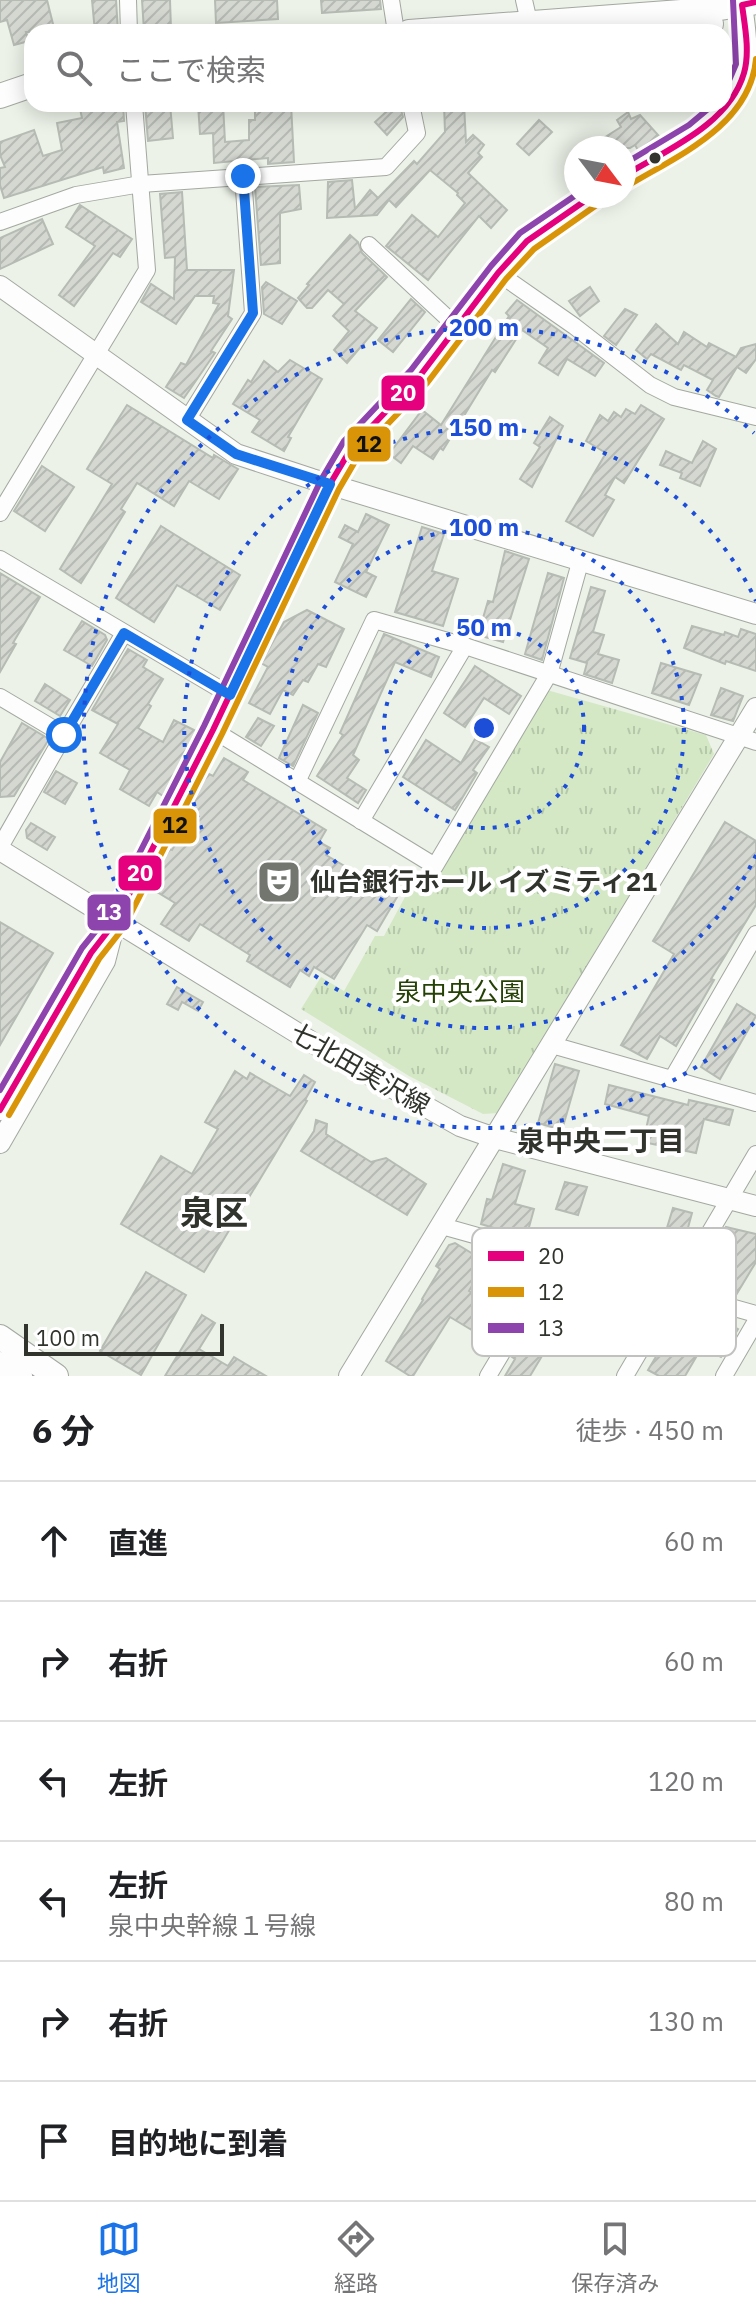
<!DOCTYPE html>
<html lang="ja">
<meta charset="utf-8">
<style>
body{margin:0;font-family:"IBM Plex Sans","Noto Sans JP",sans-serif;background:#f2f2f2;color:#202124}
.compass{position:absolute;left:564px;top:136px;width:72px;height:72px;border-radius:50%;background:#fff;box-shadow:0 4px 20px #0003;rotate:122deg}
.scale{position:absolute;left:24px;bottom:20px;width:200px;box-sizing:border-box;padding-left:8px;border:4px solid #30342d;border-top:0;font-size:22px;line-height:28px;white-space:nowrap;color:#30342d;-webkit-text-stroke:6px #fff;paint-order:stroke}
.stop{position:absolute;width:24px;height:24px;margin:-18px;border:6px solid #1a73e8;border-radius:50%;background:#fff}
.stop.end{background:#1a73e8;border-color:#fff;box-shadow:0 2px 8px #0008}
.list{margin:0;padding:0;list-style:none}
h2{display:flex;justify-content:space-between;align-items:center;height:104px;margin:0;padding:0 32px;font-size:34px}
h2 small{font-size:26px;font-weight:400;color:#757577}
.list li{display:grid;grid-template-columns:52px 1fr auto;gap:24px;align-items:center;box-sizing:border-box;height:120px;padding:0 32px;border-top:2px solid #e0e0e0}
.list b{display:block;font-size:30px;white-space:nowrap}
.list p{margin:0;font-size:26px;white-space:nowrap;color:#757577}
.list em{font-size:26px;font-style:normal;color:#757577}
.icon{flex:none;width:44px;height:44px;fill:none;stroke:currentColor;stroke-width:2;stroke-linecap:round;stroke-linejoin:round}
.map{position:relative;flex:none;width:756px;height:1376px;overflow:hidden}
.search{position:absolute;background:#fff;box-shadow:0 4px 20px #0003;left:24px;right:24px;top:24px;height:88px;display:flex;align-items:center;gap:20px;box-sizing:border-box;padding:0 28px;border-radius:24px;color:#757577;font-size:30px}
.sheet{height:824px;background:#fff}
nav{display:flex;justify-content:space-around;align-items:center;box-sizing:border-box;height:112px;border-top:2px solid #e0e0e0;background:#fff;font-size:22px;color:#757577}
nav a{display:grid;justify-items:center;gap:4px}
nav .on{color:#1a73e8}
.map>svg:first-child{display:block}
.park{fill:url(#park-tufts)}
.building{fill:url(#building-hatch);stroke:#b6bbb3;stroke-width:2}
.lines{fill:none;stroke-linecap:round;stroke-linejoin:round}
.minor-casing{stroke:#a3a8a0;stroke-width:18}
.tertiary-casing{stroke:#a3a8a0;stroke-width:22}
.primary-casing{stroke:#a3a8a0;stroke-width:26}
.minor{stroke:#fcfdfc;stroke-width:16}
.tertiary{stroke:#fcfdfc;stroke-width:20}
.primary{stroke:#fcfdfc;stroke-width:24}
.bus-1-casing{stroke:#fff;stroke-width:12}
.bus-2-casing{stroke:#fff;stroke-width:12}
.bus-3-casing{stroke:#fff;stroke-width:12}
.bus-1{stroke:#e5007d;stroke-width:6}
.bus-2{stroke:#d99507;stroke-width:6}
.bus-3{stroke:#8e44ad;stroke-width:6}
.route{stroke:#1a73e8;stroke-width:10}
.ring{fill:none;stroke:#1d4ed8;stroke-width:4;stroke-dasharray:4 8}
.bus-dot{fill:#30342d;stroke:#fff;stroke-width:3}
.labels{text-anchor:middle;stroke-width:8;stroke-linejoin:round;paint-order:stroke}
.poi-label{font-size:26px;font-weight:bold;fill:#30342d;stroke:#fff;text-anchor:start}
.park-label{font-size:26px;fill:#264106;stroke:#fff}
.street-label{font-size:26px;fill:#30342d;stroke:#fff}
.neighbourhood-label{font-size:28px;font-weight:bold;fill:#30342d;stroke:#fff}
.district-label{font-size:34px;font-weight:bold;fill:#30342d;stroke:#fff}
.key{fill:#fff;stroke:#c1c2c0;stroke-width:2}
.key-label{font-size:22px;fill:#30342d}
.centre{fill:#1d4ed8;stroke:#fff;stroke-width:4}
.ring-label{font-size:24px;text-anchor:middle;font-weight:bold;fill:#1d4ed8;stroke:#fff;stroke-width:8;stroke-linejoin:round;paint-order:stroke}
.line-badge{stroke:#fff;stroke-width:3}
.badge-label{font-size:22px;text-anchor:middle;font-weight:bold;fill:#fff}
.pale-badge-label{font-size:22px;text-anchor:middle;font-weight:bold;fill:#111}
</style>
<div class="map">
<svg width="756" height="1376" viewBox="0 0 756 1376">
<defs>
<pattern id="park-tufts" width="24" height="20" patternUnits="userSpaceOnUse" patternTransform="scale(2)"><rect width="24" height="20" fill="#d4e8c6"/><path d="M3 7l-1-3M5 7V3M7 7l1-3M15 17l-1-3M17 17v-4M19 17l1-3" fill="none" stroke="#b6c8aa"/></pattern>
<pattern id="building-hatch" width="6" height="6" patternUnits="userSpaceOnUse" patternTransform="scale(2)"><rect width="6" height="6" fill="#d4d8d1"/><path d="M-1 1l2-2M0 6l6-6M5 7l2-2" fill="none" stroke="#b6bab4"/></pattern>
</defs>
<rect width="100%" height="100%" fill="#ecf2e8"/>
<polygon class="park" points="547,690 706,735 714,754 498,1113 483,1114 409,1076 301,1009 321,977 344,991 375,936 384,936 413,882 430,885"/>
<g class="building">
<polygon points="0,0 47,0 55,32 26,32 29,41 14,45 7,20 0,22"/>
<polygon points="92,0 116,0 118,32 95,32"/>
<polygon points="142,0 170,0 171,30 144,31"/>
<polygon points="215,0 277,0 278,19 216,23"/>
<polygon points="321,0 380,0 381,9 322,13"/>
<polygon points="79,104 123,104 124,121 117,122 124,168 104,173 103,167 4,198 0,185 0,168 5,167 0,155 0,142 34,130 43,156 62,150 57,123 82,118"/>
<polygon points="145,104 170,104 173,138 148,141"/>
<polygon points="198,104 223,104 225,142 249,140 249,120 255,120 255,104 291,104 294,162 268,164 268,158 214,163 213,133 200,134"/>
<polygon points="395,104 400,106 403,117 387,135 375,122"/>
<polygon points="444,104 464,104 466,142 473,135 484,145 478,153 482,157 468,173 507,210 491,228 479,216 428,280 386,246 412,215 438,237 465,203 457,195 458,193 430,170 396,207 389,200 377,215 327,218 328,182 352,180 355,209 370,190 378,198 414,161 417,164 445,132"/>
<polygon points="628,112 631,119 640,115 659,136 638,150 635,145 630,148 588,148 621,127 617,120"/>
<polygon points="539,120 552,132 529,155 517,144"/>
<polygon points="299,185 301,209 280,213 280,263 261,265 255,187"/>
<polygon points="182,192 187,270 234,270 228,316 232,319 211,351 215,353 184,398 166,387 181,363 186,365 219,304 213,303 214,296 195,296 176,324 141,302 151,284 174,299 175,257 165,258 160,194"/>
<polygon points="80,205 132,239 120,257 113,253 74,306 59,295 95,246 66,227"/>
<polygon points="42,219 53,244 0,269 0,238"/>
<polygon points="350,235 358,242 362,253 387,277 355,311 377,328 347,363 334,350 349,331 333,316 344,304 328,290 312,308 307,308 298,298 309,285 307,284"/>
<polygon points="266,282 297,301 282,324 264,314 262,287"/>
<polygon points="590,287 599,301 580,316 569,301"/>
<polygon points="411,299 425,312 393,352 378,340"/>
<polygon points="517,300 604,363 595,376 567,359 558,375 539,363 548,348 522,330 495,372 492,370 443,450 440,448 433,459 413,446 401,463 389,454 422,410 441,425 509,316 506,313"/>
<polygon points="625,309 637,315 616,345 604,336"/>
<polygon points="656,324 678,344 684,332 707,347 709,343 736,357 741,348 756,344 756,359 746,373 737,367 719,397 716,396 707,390 713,380 684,365 681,370 651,354 647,359 636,350"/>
<polygon points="290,360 322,379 288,437 291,438 284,451 252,432 260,420 233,404 248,380 251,382 264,361 278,372"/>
<polygon points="127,405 213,458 214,455 238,469 219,499 189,481 174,506 137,483 121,509 125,512 81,583 60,569 112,484 87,469"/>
<polygon points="641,405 664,419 624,483 615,477 605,495 614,500 593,536 566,521 606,453 586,441 600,415 608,421 614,412 621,417 626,409 635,414"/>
<polygon points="550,417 563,426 532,487 520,479 540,447 534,443"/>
<polygon points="703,441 716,449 700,486 680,478 682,473 660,465 666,451 692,463"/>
<polygon points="42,466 74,487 45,531 14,511"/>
<polygon points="366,514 389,525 366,572 376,577 366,597 335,582 353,544 339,537 345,525 358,532"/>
<polygon points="161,526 240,575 220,610 177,585 154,622 116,598"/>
<polygon points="422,527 444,534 432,571 458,579 443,626 395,612"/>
<polygon points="505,551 529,559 503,642 478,635 488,601 493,602"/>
<polygon points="0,573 40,597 13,643 16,644 0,672"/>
<polygon points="548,573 564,578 542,660 525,654"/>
<polygon points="591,587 605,591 593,632 604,635 598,654 619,660 612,683 584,674 587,663 570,658"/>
<polygon points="307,610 344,629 326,667 318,664 308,682 303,680 293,695 283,690 270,714 249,703 268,667 261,663 284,622"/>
<polygon points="82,621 105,635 107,640 92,666 64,650"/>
<polygon points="692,626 724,635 725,632 738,637 741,629 756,634 756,671 726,661 725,664 684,648"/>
<polygon points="384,634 439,657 431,677 395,662 353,755 359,760 347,778 366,790 358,803 317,776 343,735 340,733"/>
<polygon points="128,649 147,660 143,667 163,679 148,704 151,706 138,728 163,742 174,720 196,731 163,796 157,792 149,806 120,789 130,770 100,753 118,724 92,710"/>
<polygon points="661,663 701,675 689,705 652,693"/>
<polygon points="475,666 521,696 509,714 484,698 465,727 444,713"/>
<polygon points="45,684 70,700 60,716 35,701"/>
<polygon points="721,688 743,696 733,721 711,715"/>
<polygon points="303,705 318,713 293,766 279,758"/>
<polygon points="258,718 274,726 261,746 246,737"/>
<polygon points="22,723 49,739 14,796 0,797 0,762"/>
<polygon points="475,739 489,747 473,770 477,773 455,810 403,777 426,740 461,763"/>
<polygon points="224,758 248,772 243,780 326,830 319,842 330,848 326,855 397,897 377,931 367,925 334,979 314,967 309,976 300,970 290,987 247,961 250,955 200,924 189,941 161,924 175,903 149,887 168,848 172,850 190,820 187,818 194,807 189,805 199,786 207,773 213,776"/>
<polygon points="56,771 77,783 65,804 44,792"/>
<polygon points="725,822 756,841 756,905 711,979 714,980 676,1046 660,1036 647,1059 621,1045 674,954 653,941"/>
<polygon points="31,823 55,837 47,850 27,838 26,830"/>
<polygon points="0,922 53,953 0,1045"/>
<polygon points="177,987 203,1002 198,1011 182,1002 178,1010 167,1004"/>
<polygon points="737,1004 756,1016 720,1079 701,1067"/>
<polygon points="555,1064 579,1071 562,1130 538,1123"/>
<polygon points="235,1071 247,1079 250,1073 290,1096 304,1075 315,1082 305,1100 307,1101 204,1272 121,1224 161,1156 192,1174 218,1129 205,1122"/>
<polygon points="609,1085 688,1105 689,1100 733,1110 729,1125 704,1119 696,1153 643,1142 649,1116 605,1104"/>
<polygon points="316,1120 327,1124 326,1134 371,1162 386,1158 426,1184 407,1215 301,1151 314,1131"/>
<polygon points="503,1164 525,1171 515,1204 534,1209 526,1238 481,1224 487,1199 492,1200"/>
<polygon points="565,1182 587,1187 578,1215 556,1209"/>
<polygon points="673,1208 692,1213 683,1246 663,1241"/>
<polygon points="726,1227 756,1234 756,1262 736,1295 703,1286 698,1279 698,1274"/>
<polygon points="455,1243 473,1254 471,1257 484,1265 469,1291 501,1311 496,1319 501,1322 495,1331 491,1329 485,1338 450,1317 413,1376 410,1376 386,1361 423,1300 422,1299 440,1269 436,1266 449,1245"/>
<polygon points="146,1272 186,1295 141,1375 100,1351"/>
<polygon points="561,1276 582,1289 530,1376 505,1376 515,1359 512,1357"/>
<polygon points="686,1306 718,1325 722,1320 738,1329 721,1357 702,1347 685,1376 659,1376 648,1370"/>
<polygon points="202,1315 215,1323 199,1349 228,1366 234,1357 266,1376 165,1376"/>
</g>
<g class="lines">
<g class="minor-casing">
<g id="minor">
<polyline points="128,0 129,32"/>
<polyline points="391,0 396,32"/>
<polyline points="524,0 529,22"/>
<polyline points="0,222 76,195 141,184 386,167 417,133 411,104"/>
<polyline points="369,245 457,327"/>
<polyline points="498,273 574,326 650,385 674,397 756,417"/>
<polyline points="187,420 253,313 243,176"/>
<polyline points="0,513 147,270 134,104"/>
<polyline points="0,559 230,695"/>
<polyline points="0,697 64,735 124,633"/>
<polyline points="213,730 435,866 549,674 581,559"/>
<polyline points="297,782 374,620 465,646 756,742"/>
<polyline points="361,821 465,646"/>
<polyline points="0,847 64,735"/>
<polyline points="552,1045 756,1103"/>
<polyline points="672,1079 756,934"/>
<polyline points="442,1226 756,1314"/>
<polyline points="488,1376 558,1259"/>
<polyline points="625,1376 756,1154"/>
<polyline points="724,1376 756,1321"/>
</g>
</g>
<g class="tertiary-casing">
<g id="tertiary">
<path d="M624,176C663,151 733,121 744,73C749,52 745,26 742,5"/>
<polyline points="0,286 236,454 312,479 756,614"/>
<polyline points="0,850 315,1044 460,1126 495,1138 756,1206"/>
<polyline points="0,1110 91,953 115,922 213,730 330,484 352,447 419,377 498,273 527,241 592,196"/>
<polyline points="0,1143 105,961 113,930"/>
<polyline points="349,1376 756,708"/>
</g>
</g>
<g class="primary-casing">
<g id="primary">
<polyline points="409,32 708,10 756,2"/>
<polyline points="622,32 711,24"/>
<polyline points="0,96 32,85"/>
<polyline points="0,1337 56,1376"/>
<polyline points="0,1364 20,1376"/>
</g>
</g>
<use href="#minor" class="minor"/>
<use href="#tertiary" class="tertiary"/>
<use href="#primary" class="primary"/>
<g class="bus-1-casing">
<g id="bus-1">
<path d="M624,176C666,150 729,125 744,73C750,52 745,27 742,5L756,2"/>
<polyline points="0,1110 91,953 115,922 213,730 330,484 352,447 419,377 498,273 527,241 592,196"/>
</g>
</g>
<g class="bus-2-casing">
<g id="bus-2">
<path d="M629,185C679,155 750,125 756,59"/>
<polyline points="9,1115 99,959 124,927 222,734 339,489 360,453 427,383 506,279 534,249 598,204"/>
</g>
</g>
<g class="bus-3-casing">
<g id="bus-3">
<polyline points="724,92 736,64 733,0"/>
<polyline points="624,164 689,125 714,104"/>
<polyline points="0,1090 82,948 107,917 204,726 321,480 344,441 411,370 491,266 520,233 576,195"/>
</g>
</g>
<use href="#bus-1" class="bus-1"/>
<use href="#bus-2" class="bus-2"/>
<use href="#bus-3" class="bus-3"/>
</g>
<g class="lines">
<polyline class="route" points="64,735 124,633 230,695 330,484 236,454 187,420 253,313 243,176"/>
</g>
<g class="ring">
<circle cx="484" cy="728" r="100"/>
<circle cx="484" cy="728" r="200"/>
<path d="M756 855A300 300 0 1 1 756 601"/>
<path d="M754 1023A400 400 0 1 1 754 433"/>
</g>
<defs>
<g id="theatre-square" transform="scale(2.3)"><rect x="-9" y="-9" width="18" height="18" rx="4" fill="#72766e" stroke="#fff"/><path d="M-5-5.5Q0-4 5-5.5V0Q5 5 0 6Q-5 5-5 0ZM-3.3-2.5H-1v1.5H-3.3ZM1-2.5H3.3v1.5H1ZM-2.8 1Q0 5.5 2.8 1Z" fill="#fff"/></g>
</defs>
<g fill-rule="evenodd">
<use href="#theatre-square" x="279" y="882"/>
</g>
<circle class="bus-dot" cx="655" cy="158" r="7"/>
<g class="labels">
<g class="poi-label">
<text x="310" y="891">仙台銀行ホール イズミティ21</text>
</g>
<g class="park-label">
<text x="460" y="1001">泉中央公園</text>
</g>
<g class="street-label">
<text transform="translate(360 1069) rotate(30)" y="9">七北田実沢線</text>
</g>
<g class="neighbourhood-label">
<text x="601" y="1151">泉中央二丁目</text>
</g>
<g class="district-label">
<text x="214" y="1225">泉区</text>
</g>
</g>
<rect x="472" y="1228" width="264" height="128" rx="12" class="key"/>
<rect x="488" y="1251" width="36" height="10" fill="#e5007d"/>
<rect x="488" y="1287" width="36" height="10" fill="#d99507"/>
<rect x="488" y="1323" width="36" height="10" fill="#8e44ad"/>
<g class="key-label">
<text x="538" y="1264">20</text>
<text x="538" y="1300">12</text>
<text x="538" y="1336">13</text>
</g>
<circle cx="484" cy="728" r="12" class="centre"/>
<g class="ring-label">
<text x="484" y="336">200 m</text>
<text x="484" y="436">150 m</text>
<text x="484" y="536">100 m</text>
<text x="484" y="636">50 m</text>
</g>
<g class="line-badge">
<rect x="380" y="374" width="46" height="38" rx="8" fill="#e5007d"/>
<rect x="346" y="425" width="46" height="38" rx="8" fill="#d99507"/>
<rect x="152" y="807" width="46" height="38" rx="8" fill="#d99507"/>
<rect x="117" y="854" width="46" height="38" rx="8" fill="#e5007d"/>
<rect x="86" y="893" width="46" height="39" rx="8" fill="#8e44ad"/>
</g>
<g class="badge-label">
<text x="403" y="401">20</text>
<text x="140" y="881">20</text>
<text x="109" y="920">13</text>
</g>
<g class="pale-badge-label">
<text x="369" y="452">12</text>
<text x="175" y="833">12</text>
</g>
</svg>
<svg class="compass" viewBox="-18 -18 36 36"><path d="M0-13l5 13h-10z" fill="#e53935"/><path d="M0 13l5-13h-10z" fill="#757577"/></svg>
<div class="scale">100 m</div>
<div class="stop" style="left:64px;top:735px"></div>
<div class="stop end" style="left:243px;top:176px"></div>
<div class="search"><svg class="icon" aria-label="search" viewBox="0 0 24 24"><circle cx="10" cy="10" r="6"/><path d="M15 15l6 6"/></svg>ここで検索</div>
</div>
<section class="sheet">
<h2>6 分<small>徒歩 · 450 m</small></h2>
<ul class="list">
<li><svg class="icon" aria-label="ahead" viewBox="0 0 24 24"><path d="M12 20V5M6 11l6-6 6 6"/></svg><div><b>直進</b></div><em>60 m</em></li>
<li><svg class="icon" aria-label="right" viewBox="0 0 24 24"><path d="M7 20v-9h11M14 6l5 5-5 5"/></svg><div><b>右折</b></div><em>60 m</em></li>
<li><svg class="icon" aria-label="left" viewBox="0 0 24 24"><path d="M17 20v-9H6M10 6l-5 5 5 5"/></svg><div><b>左折</b></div><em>120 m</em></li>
<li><svg class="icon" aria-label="left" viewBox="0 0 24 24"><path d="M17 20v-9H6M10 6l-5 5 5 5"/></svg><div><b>左折</b><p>泉中央幹線１号線</p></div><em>80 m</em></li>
<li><svg class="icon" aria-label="right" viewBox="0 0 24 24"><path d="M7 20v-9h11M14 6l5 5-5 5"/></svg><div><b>右折</b></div><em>130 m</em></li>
<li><svg class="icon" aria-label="arrive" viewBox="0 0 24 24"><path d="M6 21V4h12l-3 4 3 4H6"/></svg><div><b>目的地に到着</b></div></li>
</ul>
</section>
<nav>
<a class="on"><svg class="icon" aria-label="map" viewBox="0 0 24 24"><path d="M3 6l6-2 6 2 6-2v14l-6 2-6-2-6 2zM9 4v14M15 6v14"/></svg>地図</a>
<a><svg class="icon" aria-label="directions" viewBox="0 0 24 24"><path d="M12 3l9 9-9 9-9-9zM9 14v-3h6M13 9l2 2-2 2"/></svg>経路</a>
<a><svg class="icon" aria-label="saved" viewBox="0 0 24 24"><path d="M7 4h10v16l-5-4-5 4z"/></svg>保存済み</a>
</nav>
